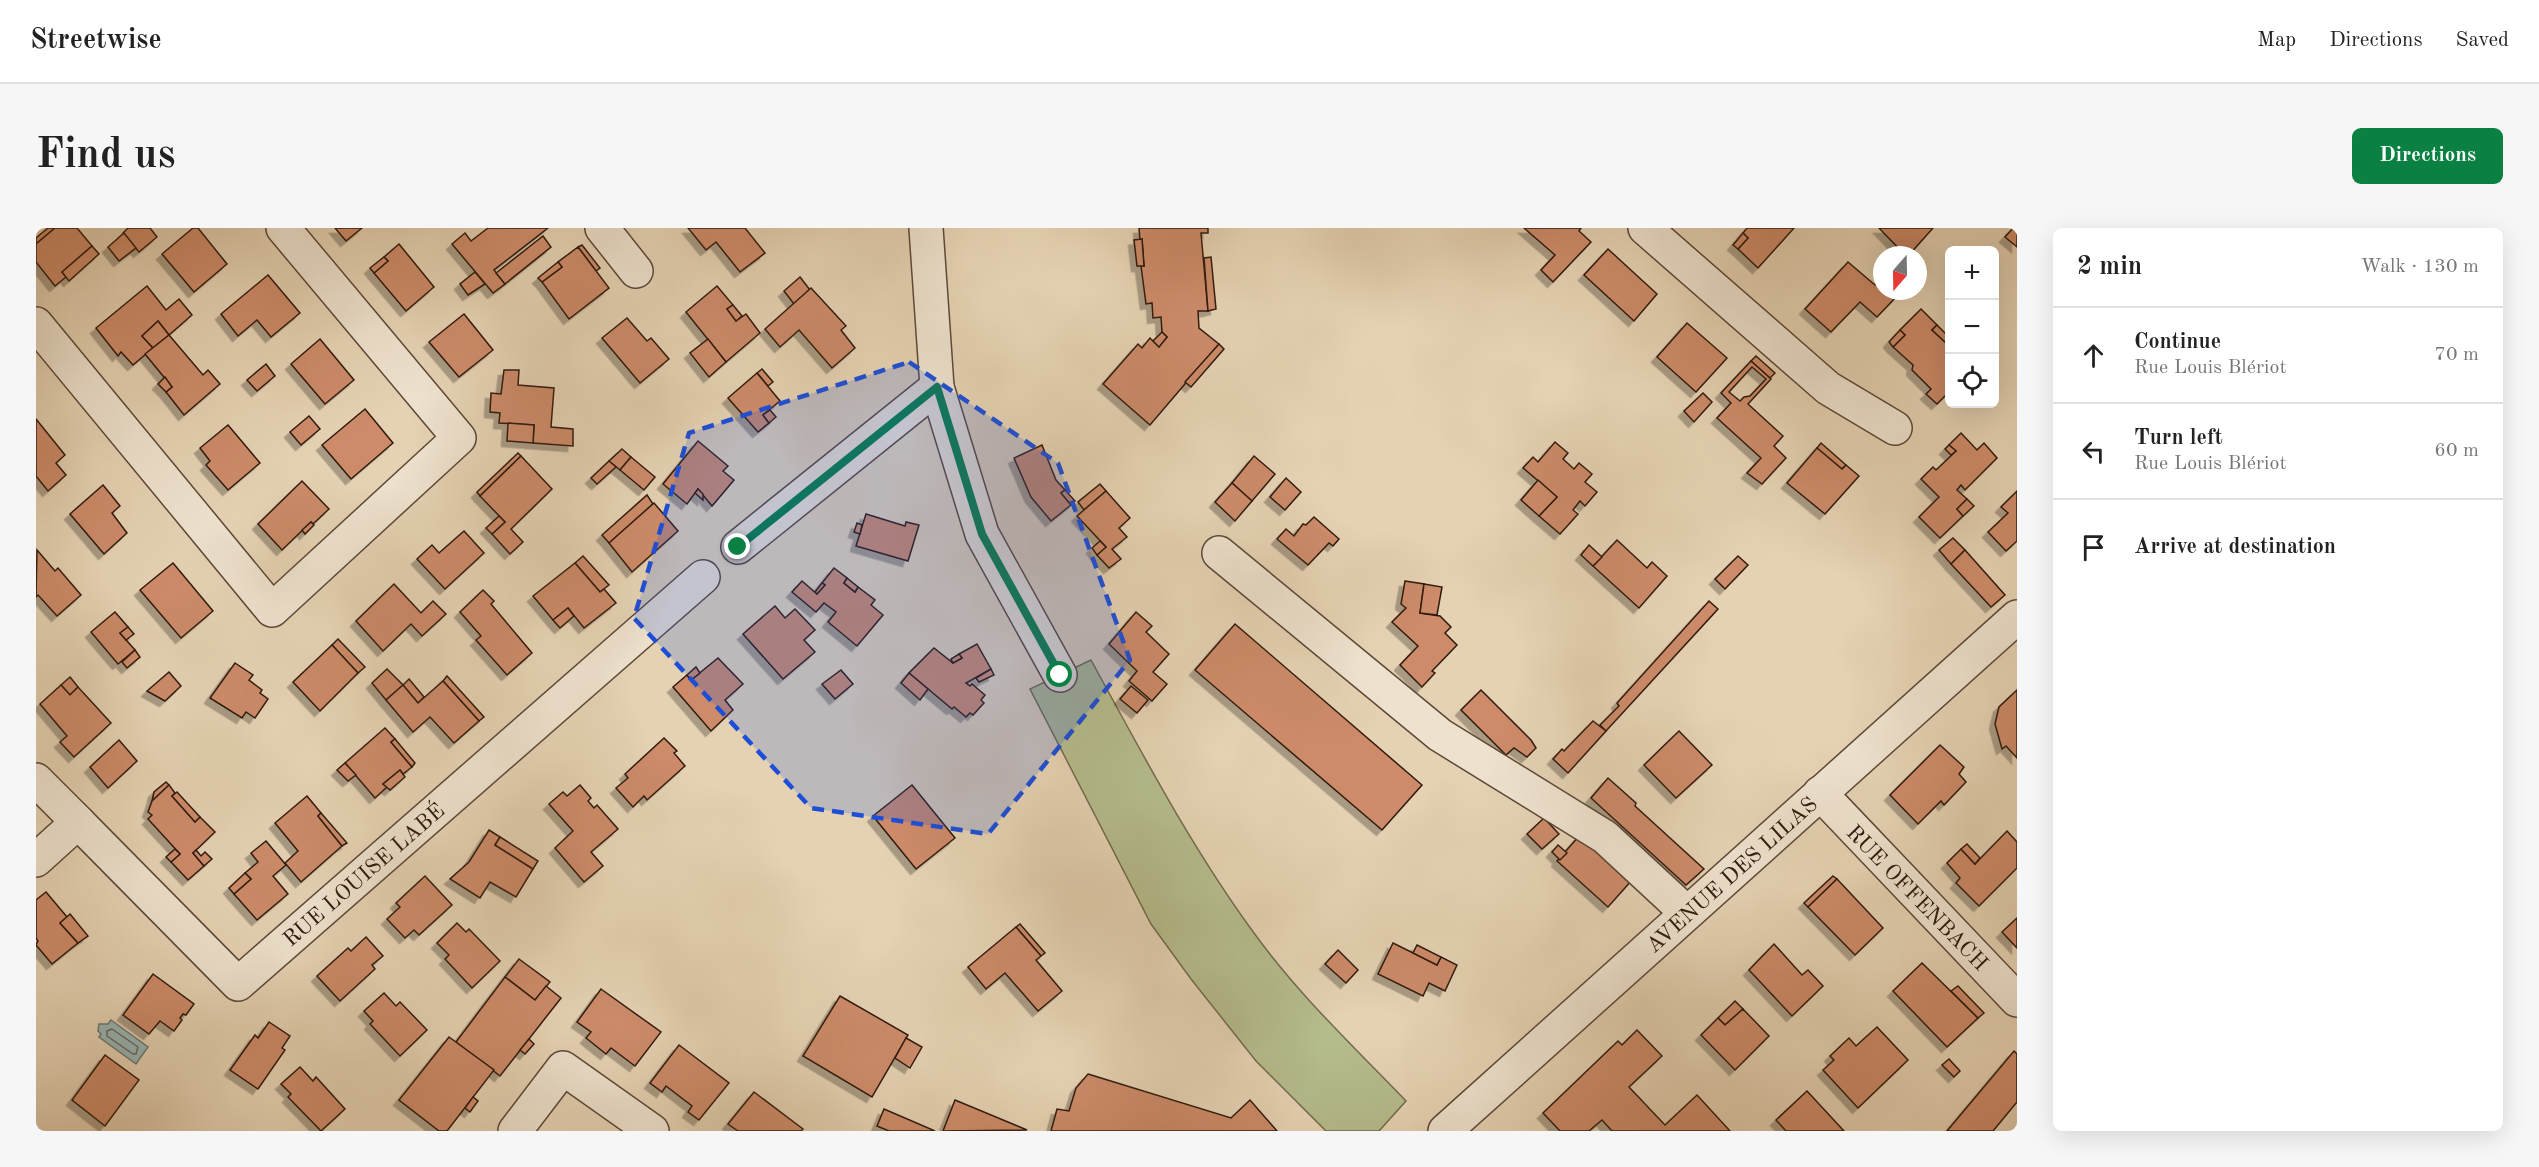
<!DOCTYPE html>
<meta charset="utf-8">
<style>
body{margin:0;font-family:"Old Standard TT",serif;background:#f6f6f6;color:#222}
.controls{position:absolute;right:18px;top:18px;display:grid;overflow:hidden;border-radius:9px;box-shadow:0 6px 24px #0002}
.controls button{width:54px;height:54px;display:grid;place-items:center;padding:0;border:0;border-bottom:2px solid #e0e0e0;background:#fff;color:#222;font:30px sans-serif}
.compass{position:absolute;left:1837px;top:18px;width:54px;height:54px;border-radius:50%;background:#fff;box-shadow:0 6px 24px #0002;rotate:200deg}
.stop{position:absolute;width:18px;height:18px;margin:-14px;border:4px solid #0b8043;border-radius:50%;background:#fff}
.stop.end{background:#0b8043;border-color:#fff;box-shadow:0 2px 6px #0008}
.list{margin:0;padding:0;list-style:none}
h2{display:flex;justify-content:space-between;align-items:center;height:78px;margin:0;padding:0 24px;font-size:26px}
h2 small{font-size:20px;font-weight:400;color:#767676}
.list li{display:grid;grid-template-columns:39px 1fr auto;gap:18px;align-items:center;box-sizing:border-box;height:96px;padding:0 24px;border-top:2px solid #e0e0e0}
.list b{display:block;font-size:22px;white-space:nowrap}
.list p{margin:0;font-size:20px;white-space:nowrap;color:#767676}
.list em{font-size:20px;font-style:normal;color:#767676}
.icon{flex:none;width:33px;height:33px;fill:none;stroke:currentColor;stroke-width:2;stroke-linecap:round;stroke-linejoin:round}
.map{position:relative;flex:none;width:1981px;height:903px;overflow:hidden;border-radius:9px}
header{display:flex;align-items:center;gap:36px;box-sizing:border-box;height:84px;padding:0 30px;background:#fff;border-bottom:2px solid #e0e0e0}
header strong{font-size:28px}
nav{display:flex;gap:33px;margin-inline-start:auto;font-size:21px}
.intro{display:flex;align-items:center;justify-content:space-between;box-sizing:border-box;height:144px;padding:0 36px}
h1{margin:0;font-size:42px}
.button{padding:15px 27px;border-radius:9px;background:#0b8043;color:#fff;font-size:21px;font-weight:700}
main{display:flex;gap:36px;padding:0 36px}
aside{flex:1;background:#fff;border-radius:9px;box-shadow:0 6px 24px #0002}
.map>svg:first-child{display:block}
.green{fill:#b5bc8c;stroke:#726b4e;stroke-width:1.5}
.water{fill:#98b6b4;stroke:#6e7872;stroke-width:1.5}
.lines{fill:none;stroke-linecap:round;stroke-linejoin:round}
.shore{stroke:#646862;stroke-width:1.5}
.building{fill:#cd8b69;stroke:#301a0f;stroke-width:1.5;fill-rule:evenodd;filter:url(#shadow)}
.minor-casing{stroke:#5d4838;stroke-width:36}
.minor{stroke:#eee2ce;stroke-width:33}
.route{stroke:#0b8043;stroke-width:8}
.marked{fill:#1d4ed8;fill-opacity:0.2;stroke:#1d4ed8;stroke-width:4.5;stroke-dasharray:12 8;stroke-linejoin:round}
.labels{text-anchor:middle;stroke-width:5;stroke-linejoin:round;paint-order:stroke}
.street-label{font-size:22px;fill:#301a0f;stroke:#eee2ce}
</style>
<header>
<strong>Streetwise</strong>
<nav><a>Map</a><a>Directions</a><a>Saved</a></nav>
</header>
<div class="intro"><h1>Find us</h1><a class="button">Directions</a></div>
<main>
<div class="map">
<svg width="1981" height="903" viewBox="0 0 1981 903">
<defs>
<filter id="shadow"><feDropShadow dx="-5.5" dy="5.5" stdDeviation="0" flood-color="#0004"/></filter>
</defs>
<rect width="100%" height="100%" fill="#e5d2b3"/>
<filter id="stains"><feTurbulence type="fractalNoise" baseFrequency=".00333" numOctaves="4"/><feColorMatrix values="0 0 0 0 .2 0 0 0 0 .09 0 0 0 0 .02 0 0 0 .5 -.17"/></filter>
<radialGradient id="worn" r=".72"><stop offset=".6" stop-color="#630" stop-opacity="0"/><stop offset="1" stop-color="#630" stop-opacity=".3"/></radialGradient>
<path class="green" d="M1055,432C1106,525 1155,619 1218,705C1262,766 1318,819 1370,873L1343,903H1290L1220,833L1155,751L1115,696L994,461Z"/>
<polygon class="water" points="75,792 112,819 100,836 63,809 65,806 62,803 63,796 72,796"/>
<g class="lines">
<polygon class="shore" points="76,801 102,819 100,826 97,826 71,808 71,803"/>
</g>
<g class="building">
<polygon points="12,0 19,0 0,16 0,10"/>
<polygon points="19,0 41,0 56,18 26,44 30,49 19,58 0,34 0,16"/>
<polygon points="92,0 114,0 121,9 103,24 87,5"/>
<polygon points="157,0 162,0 191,36 158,64 126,26"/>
<polygon points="299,0 326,0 310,13"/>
<polygon points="452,0 512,0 458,42 469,56 457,65 416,16 429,5 435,13"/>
<polygon points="652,0 709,0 729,25 704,44 680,14 670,22"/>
<polygon points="1103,0 1172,0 1172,5 1165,5 1172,83 1162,83 1163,100 1183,116 1114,197 1067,156 1102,116 1106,120 1114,110 1123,119 1131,109 1126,104 1125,89 1117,90 1116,75 1110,76 1105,38 1108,38 1106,11 1104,12"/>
<polygon points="1488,0 1545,0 1543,3 1555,14 1517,54 1505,42 1519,27"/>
<polygon points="1711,0 1758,0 1722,40 1702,21 1712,10 1707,5"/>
<polygon points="1843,0 1897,0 1873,27 1869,27"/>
<polygon points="1977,0 1981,0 1981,19 1969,9"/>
<polygon points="88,5 100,20 83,33 72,19"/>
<polygon points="1707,5 1712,10 1702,21 1697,17"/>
<polygon points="507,8 515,19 469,56 460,45"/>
<polygon points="1106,11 1108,38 1101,38 1098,12"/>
<polygon points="363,16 398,59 370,83 338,45 352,33 348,29"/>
<polygon points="546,17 564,40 560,43 542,19"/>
<polygon points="56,18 63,26 33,53 26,44"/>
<polygon points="542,19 573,60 533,91 506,54 526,39 522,34"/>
<polygon points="1572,21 1621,66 1598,93 1548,47"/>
<polygon points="348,29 352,33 338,45 334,40"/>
<polygon points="1175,29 1180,81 1172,83 1168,30"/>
<polygon points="522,34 526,39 506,54 502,50"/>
<polygon points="1812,34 1839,57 1844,51 1846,63 1858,63 1862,67 1841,89 1824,74 1795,104 1769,81"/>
<polygon points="439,44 449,56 432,67 424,56"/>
<polygon points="232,47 264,85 235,109 221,92 202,108 185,86"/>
<polygon points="764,49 774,62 758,76 748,63"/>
<polygon points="111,58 130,82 143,71 156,87 133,107 122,93 106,108 117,120 97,137 85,124 82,128 60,100"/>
<polygon points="681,58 697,77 691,81 700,93 710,86 724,105 690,134 650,84"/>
<polygon points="775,60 810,98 805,102 819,120 796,140 763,102 744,119 729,101"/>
<polygon points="697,77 706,88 700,93 691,81"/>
<polygon points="1885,81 1901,97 1896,102 1909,114 1914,109 1914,163 1901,176 1890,166 1895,161 1876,142 1877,137 1857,119 1869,107 1864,102"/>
<polygon points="428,86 457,122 423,149 393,114"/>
<polygon points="591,90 611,113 615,110 633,131 604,155 566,110"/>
<polygon points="122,93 133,107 117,120 106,108"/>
<polygon points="1651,95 1691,130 1660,164 1621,129"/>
<polygon points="1901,97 1913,109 1909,114 1896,102"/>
<polygon points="1864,102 1869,107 1857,119 1853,114"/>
<polygon points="1126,104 1131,109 1123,119 1117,113"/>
<polygon points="133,107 167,147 172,142 184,156 148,187 130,164 136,159 109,126"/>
<polygon points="284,111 318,152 289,176 255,136"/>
<polygon points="672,111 690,134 673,149 654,125"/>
<polygon points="1183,116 1188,121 1155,159 1149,154"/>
<polygon points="1720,128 1739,145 1734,150 1715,133"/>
<path d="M1715,133L1735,151L1712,176L1747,208L1738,218L1750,230L1726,256L1711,245L1725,230L1681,190L1695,175L1685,165ZM1716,139L1730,151L1714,168L1708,169L1704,173L1693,164Z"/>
<polygon points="230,136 239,148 221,163 211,152"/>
<polygon points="726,141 737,154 732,158 721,145"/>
<polygon points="468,142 483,142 482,157 518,160 515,199 537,201 537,218 497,215 498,197 463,195 464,185 454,184 455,165 465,166"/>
<polygon points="721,145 744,173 727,187 733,195 722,204 692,170"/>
<polygon points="129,149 136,159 130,164 122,156"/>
<polygon points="1667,165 1676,174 1658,194 1648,183"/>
<polygon points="329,181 357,215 315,251 286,217"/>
<polygon points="734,182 740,189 733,195 727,187"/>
<polygon points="273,188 284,201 265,217 254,204"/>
<polygon points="0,191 29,227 20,235 30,247 12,263 0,248"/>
<polygon points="472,195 498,197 497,215 471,213"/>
<polygon points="192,197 224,235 192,262 170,237 174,233 164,220"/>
<polygon points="1925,205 1941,222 1948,215 1961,230 1929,262 1925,257 1921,262 1931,271 1921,281 1927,288 1904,310 1883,289 1903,269 1885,251 1897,239 1900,242 1920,223 1913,217"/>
<polygon points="662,213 692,238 687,243 698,252 676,278 662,261 651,276 627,256"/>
<polygon points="1519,214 1532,225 1527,231 1538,241 1543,235 1556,246 1549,254 1561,264 1549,278 1544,273 1537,282 1542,286 1524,306 1503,288 1521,269 1487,240 1497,229 1502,234"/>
<polygon points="1785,215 1810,237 1806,241 1781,220"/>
<polygon points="1006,217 1020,252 1029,262 1025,265 1035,277 1015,293 995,269 978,230"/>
<polygon points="1913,217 1920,223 1915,227 1909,221"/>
<polygon points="1781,220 1806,241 1810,237 1823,248 1789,286 1751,255"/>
<polygon points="586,221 595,229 584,242 573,233"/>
<polygon points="482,225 485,228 444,268 441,264"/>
<polygon points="485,228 516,261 475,301 487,314 474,326 456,306 469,294 444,268"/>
<polygon points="1218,228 1239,246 1216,273 1196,255"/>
<polygon points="595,229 619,249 608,262 584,242"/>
<polygon points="573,233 580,239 561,256 555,250"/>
<polygon points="1250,250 1265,264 1249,282 1234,269"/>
<polygon points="1502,252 1521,269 1503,288 1485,272"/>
<polygon points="266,253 293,281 277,296 275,294 246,322 222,296"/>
<polygon points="1196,255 1216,273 1199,293 1179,274"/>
<polygon points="1064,256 1070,263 1048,282 1042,274"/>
<polygon points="67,257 84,278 76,285 91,305 68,326 34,286"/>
<polygon points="662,261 667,266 667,272 659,265"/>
<polygon points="1029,262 1039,273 1035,277 1025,265"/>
<polygon points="1070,263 1094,290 1083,300 1091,309 1076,321 1085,331 1073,340 1061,327 1070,319 1041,288"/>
<polygon points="1981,263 1981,313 1970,323 1952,304 1972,285 1965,279"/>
<polygon points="611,267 617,276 573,315 566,307"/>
<polygon points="1931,271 1938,278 1927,288 1921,281"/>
<polygon points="618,275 642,303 596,344 573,315"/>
<polygon points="830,286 869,298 870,294 883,297 872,333 820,318"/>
<polygon points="463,288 469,294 456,306 450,300"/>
<polygon points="1278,289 1303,311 1297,318 1293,315 1272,337 1241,311 1250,301 1258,308 1267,296 1270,297"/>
<polygon points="275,294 278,297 269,306 266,302"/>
<polygon points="821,295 826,297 824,306 818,304"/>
<polygon points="428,303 448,325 409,361 381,331 396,317 403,325"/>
<polygon points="1917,310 1929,322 1915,336 1903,322"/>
<polygon points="1581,312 1611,340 1616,334 1631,348 1603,380 1557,338"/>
<polygon points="1064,313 1070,319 1061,327 1056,320"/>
<polygon points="1553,317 1566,329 1557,338 1545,327"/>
<polygon points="1,322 19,343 22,340 45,367 21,388 2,367 0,369"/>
<polygon points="1929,322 1969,367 1955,379 1915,336"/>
<polygon points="547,328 573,357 564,364 539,335"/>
<polygon points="1702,328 1712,337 1689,361 1679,351"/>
<polygon points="137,335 177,383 145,410 104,362"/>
<polygon points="539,335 564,364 568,361 580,375 548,400 532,380 517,392 497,368"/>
<polygon points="798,340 811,350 808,355 819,364 822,359 839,372 835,377 847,387 821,418 792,394 800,384 788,375 780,384 756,364 766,353 781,366 789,357 786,355"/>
<polygon points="811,350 822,359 819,364 808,355"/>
<polygon points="1369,353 1388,356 1384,385 1404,388 1415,399 1409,405 1421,417 1396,443 1399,445 1386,459 1364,437 1382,418 1356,394 1370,380 1365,376"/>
<polygon points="786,355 789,357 781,366 779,364"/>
<polygon points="358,356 385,385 397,373 410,386 386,408 375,396 347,423 320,393"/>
<polygon points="1388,356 1406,359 1401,387 1384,385"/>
<polygon points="447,362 458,373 455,376 496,425 471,447 440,412 445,408 424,384"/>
<polygon points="1673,373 1682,381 1570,503 1564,497 1583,478 1581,475"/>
<polygon points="739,378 749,390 759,381 779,402 768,412 779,424 747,451 707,406"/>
<polygon points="532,380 538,388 524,400 517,392"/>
<polygon points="79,384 92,399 84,405 99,422 82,436 55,404"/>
<polygon points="1100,384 1116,398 1110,404 1133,426 1117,444 1131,456 1116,473 1093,453 1101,443 1073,416"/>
<polygon points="1199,396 1386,557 1346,602 1159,442"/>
<polygon points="92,399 98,406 90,412 84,405"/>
<polygon points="302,411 329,439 322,445 296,417"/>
<polygon points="941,416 955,441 930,455 934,458 936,456 949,467 945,472 948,475 937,487 934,485 930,489 918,479 916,481 873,445 898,420 917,435 926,430 923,426"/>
<polygon points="296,417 322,445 284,483 257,454"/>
<polygon points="99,422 104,429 91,440 86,434"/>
<polygon points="923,426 926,430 917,435 915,431"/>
<polygon points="682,430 707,456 689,472 697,482 675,503 637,459 651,447 655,452"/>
<polygon points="199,435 217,447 213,452 226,462 224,465 232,471 219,490 210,484 206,490 174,470"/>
<polygon points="660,439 664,445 655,452 651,447"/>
<polygon points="351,441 367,457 350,472 336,455"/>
<polygon points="955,441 958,447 943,454 940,450"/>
<polygon points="805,442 817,456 799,471 786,456"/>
<polygon points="133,444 145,458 129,473 111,463"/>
<polygon points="873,445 892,461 884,472 865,455"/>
<polygon points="411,448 448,489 443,493 407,453"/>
<polygon points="34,449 42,459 34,467 25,457"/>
<polygon points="373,451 388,469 382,475 367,457"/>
<polygon points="407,453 443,493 418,515 394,489 377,504 350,472 367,457 382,475"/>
<polygon points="25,457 34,467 42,459 75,495 38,529 24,514 31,508 4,476"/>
<polygon points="1095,458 1112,472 1101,485 1084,471"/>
<polygon points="1445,462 1495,512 1500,520 1491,529 1478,520 1470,527 1425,482"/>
<polygon points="1981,462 1981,530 1970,518 1966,521 1959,496 1963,479"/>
<polygon points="1557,493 1570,503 1532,545 1517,531 1526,521 1528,523"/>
<polygon points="349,500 359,511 355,514 376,539 367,546 364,542 347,556 351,559 339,570 309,535"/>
<polygon points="1643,503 1676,537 1640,570 1608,537"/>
<polygon points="628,510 641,523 638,525 649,538 611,572 608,568 597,579 580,560 592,550 589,546"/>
<polygon points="359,511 379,535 376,539 355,514"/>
<polygon points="83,512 101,533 72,560 54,539"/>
<polygon points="1904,517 1928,539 1923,546 1930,554 1908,577 1905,573 1882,596 1854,567"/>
<polygon points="309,535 320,547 312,553 301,542"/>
<polygon points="364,542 369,549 354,562 347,556"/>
<polygon points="1572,550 1600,575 1599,578 1668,641 1650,657 1555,570"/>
<polygon points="130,554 133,557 116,573 118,564"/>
<polygon points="133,557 139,565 136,568 159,594 164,589 179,604 157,625 168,638 152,652 135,634 144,626 112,591 116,587 112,584 116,573"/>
<polygon points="544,557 555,570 552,573 558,580 561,577 582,601 555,624 567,638 548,654 519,620 537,603 513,576 527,564 531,568"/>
<polygon points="876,557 919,610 880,641 837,588"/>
<polygon points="141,564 164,589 159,594 136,568"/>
<polygon points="271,568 285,585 282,588 306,618 265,654 249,635 262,623 239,595"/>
<polygon points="285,585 311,615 306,618 282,588"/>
<polygon points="1508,590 1523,606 1506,621 1491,606"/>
<polygon points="453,602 464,609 459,617 497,641 480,669 454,654 444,670 414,651 433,634"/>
<polygon points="1971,603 1981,614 1981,640 1943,678 1920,655 1924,650 1911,635 1925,621 1939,636"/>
<polygon points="1544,607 1596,652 1572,679 1521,633"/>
<polygon points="464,609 502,633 497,641 459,617"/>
<polygon points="230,613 250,637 237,648 252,666 221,692 198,666 215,651 209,645 222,634 215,625"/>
<polygon points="1931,616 1944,630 1939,636 1925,621"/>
<polygon points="1522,617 1531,625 1524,632 1516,624"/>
<polygon points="139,621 144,626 135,634 130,629"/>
<polygon points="160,622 165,628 169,624 176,631 168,638 157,625"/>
<polygon points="209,645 215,651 198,666 193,660"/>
<polygon points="389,648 416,677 383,707 378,702 369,710 351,691 364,679 360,675"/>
<polygon points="1797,648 1801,651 1772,679 1768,675"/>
<polygon points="1801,651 1847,700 1819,727 1772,679"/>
<polygon points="10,664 31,689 24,695 42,715 16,736 0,717 2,713 0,710 0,672"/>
<polygon points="34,686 52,708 42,715 24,695"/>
<polygon points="1981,690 1981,720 1966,704"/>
<polygon points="421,695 430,704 433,701 464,733 436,760 409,731 413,727 401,715"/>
<polygon points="984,696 1009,725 1005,728 980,699"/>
<polygon points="980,699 1005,728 1000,732 1026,763 1002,783 969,745 950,761 932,739"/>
<polygon points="330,709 347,728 336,737 339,741 304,773 281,748 312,720 315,723"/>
<polygon points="1357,715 1401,737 1405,729 1421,737 1409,763 1393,755 1387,768 1342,746"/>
<polygon points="1738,716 1766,747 1772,742 1787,758 1756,788 1713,742"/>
<polygon points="1381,717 1405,729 1401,737 1377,725"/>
<polygon points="1302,722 1322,742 1310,755 1289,736"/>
<polygon points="483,731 514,754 499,772 469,749"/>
<polygon points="1886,735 1942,790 1911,819 1857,763"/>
<polygon points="117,746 158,776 150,787 147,786 144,790 146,792 138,803 124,793 113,806 87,787"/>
<polygon points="469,749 499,772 510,758 525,770 464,848 420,814"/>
<polygon points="1922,758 1948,785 1942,790 1915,763"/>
<polygon points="565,761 625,804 599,838 575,820 570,826 550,810 555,804 541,794"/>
<polygon points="348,765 360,778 364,774 391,802 364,828 334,796 337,793 328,783"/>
<polygon points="804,768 872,807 836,869 767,828"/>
<polygon points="1699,773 1707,781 1689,797 1682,790"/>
<polygon points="1707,781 1733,808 1699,842 1665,807 1682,790 1689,797"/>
<polygon points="233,794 254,808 246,820 249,822 222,861 194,842 219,807 222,810"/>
<polygon points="1841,799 1872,832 1822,880 1787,842 1798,832 1794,828 1813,810 1820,818"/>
<polygon points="1601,802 1626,828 1593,859 1629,897 1661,867 1694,903 1576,903 1566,892 1553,903 1524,903 1507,885 1582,813 1586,817"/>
<polygon points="413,809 458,842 411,903 403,903 363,872"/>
<polygon points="870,810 886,819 874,840 859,830"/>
<polygon points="493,811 498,816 489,826 484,822"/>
<polygon points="643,817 693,855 663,892 652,884 656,878 630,858 626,864 614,855"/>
<polygon points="1978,823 1981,826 1981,874 1957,903 1911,903"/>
<polygon points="69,827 103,852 69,898 36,872"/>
<polygon points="1913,831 1924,843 1918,849 1906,837"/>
<polygon points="264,839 277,853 280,849 309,881 285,903 252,869 255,866 245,856"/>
<polygon points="1052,846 1195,890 1214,872 1241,903 1015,903 1021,881 1033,883 1040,860"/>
<polygon points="1771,863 1808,903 1750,903 1740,892"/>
<polygon points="718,864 767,901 765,903 702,903 692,896"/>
<polygon points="437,869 442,873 434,884 429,880"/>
<polygon points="919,872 991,902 907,903"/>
<polygon points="848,881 899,903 853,903 841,898"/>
</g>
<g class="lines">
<g class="minor-casing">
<g id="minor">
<polyline points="566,0 600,43"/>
<polyline points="890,0 901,159 946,306 1024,447"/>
<polyline points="1609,0 1792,160 1859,200"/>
<polyline points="0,96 236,382 423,210 247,0"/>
<polyline points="702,319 901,159"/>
<polyline points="1183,325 1404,507 1569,609 1651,685"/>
<polyline points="0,552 42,594"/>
<polyline points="1784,565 1981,772"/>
<polyline points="0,632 42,594 202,756 667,349"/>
<polyline points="479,903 527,840 616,903"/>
<polyline points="1409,903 1981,389"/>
</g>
</g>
<use href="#minor" class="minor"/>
</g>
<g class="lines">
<polyline class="route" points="702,319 901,159 946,306 1024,447"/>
</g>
<path class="marked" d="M873,134L1022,235L1094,432L952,606L775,580L598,390L653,205Z"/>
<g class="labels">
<g class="street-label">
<text transform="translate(327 646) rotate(-41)" y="8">RUE LOUISE LABÉ</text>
<text transform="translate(1695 646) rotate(-42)" y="8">AVENUE DES LILAS</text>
<text transform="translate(1882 669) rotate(46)" y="8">RUE OFFENBACH</text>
</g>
</g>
<rect width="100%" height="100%" filter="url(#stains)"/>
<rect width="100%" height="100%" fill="url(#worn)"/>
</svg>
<div class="controls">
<button>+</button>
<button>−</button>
<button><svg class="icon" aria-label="locate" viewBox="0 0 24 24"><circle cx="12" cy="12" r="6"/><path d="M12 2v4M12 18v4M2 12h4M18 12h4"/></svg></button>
</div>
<svg class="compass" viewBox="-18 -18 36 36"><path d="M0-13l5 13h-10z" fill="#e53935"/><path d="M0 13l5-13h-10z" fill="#767676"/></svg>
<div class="stop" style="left:1024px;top:447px"></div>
<div class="stop end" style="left:702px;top:319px"></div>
</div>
<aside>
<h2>2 min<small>Walk · 130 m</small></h2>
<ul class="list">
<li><svg class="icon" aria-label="ahead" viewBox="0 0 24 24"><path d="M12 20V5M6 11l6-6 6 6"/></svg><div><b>Continue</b><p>Rue Louis Blériot</p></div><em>70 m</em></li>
<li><svg class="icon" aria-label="left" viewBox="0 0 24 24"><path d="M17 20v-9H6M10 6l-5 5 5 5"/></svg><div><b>Turn left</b><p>Rue Louis Blériot</p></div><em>60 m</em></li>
<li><svg class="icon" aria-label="arrive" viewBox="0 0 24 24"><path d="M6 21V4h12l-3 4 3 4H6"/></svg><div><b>Arrive at destination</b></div></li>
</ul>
</aside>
</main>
